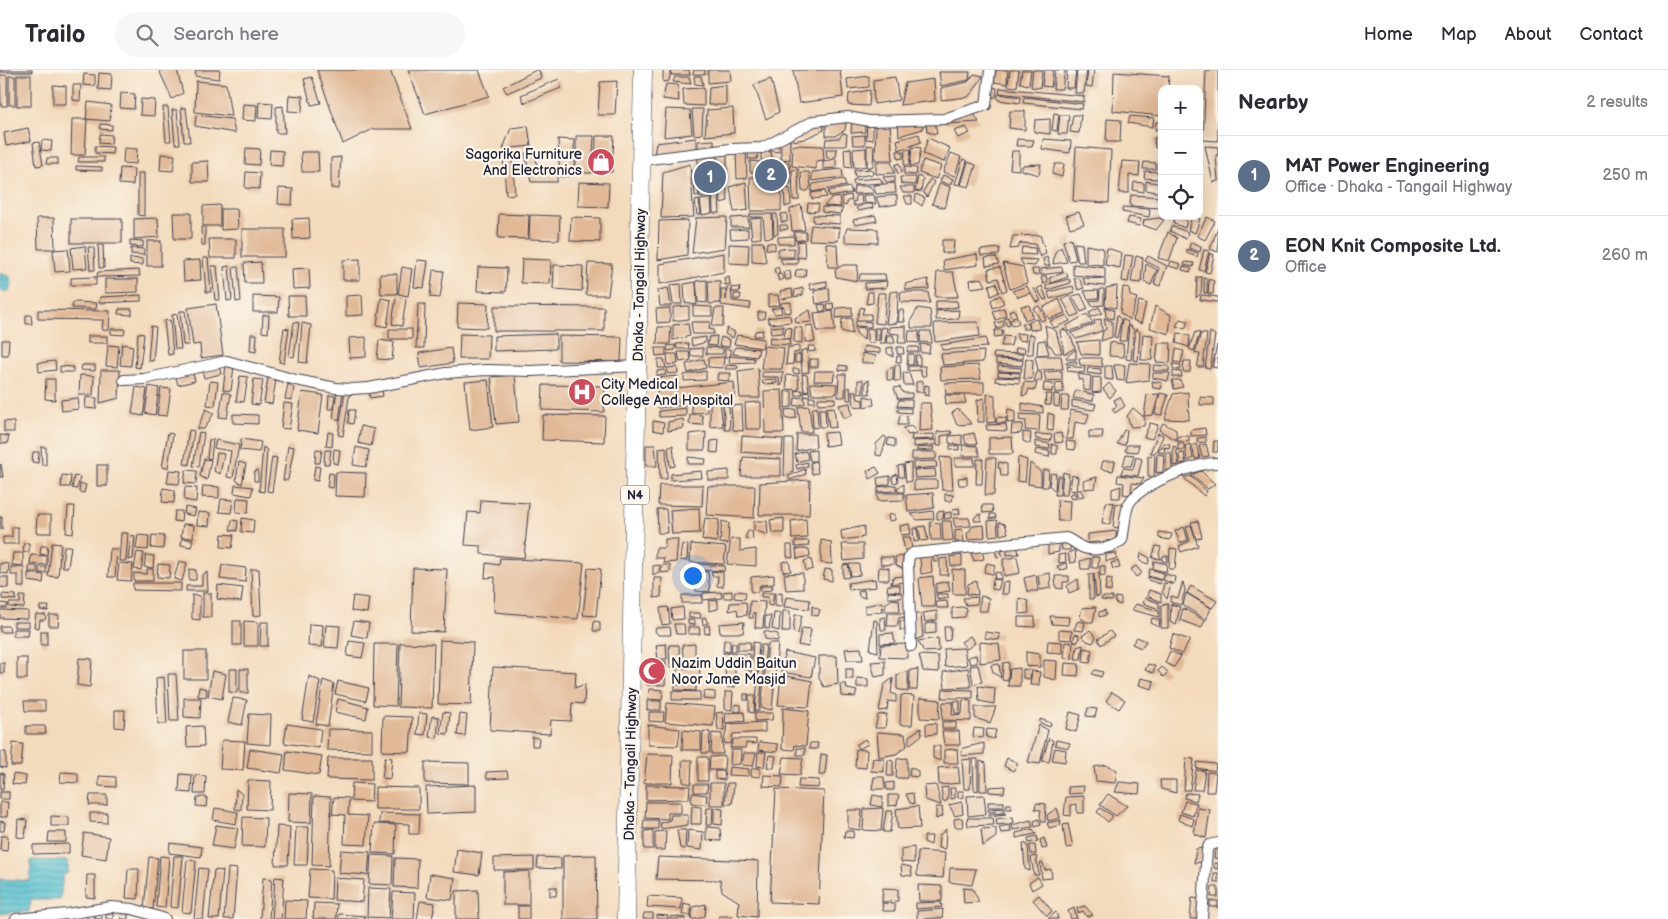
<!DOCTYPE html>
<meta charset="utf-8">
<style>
body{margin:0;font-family:"Balsamiq Sans",sans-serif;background:#f7f7f7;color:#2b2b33}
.controls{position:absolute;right:15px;top:15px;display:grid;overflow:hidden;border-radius:10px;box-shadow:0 5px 20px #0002}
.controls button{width:45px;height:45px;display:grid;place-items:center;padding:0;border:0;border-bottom:1px solid #e1e1e2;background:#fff;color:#2b2b33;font:25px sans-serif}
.you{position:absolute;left:692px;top:505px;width:18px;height:18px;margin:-12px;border:4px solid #fff;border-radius:50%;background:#1a73e8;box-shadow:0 0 0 8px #1a73e833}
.badge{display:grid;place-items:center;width:32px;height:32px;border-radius:50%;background:#d1495b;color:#fff;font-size:16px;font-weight:700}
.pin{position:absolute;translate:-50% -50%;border:2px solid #fff;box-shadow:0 1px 5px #0006}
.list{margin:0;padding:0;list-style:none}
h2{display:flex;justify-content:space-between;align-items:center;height:65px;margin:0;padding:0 20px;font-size:21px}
h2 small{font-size:16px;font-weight:400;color:#7c7c81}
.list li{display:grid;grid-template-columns:32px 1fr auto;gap:15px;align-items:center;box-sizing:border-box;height:80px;padding:0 20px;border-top:1px solid #e1e1e2}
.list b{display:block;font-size:19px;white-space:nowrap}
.list p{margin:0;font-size:16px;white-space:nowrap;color:#7c7c81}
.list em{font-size:16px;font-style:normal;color:#7c7c81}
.icon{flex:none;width:28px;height:28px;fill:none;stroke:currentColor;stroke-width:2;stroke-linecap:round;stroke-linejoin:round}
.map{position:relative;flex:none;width:1218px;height:849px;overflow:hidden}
header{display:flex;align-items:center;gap:30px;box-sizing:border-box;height:70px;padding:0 25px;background:#fff;border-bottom:1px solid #e1e1e2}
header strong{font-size:24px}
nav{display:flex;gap:28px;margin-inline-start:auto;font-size:18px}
.search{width:350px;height:45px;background:#f7f7f7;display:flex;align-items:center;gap:12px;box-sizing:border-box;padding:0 18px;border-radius:28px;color:#7c7c81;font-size:19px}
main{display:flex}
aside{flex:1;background:#fff}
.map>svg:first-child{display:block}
.water{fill:url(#water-rules);stroke:#3c7186}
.building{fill:#e1b997}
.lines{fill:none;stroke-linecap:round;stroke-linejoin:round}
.minor-casing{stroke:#413e4e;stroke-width:12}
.trunk-casing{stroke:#413e4e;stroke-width:19}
.minor{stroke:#fff;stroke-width:10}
.trunk{stroke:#fff;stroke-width:18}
.labels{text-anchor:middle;stroke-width:4.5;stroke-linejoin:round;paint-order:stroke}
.shield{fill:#fbf7ec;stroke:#636270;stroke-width:1}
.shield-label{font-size:12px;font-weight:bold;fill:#22223b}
.poi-label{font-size:14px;fill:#22223b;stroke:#fbf7ec;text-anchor:start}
.street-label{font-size:14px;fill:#22223b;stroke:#fbf7ec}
</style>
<header>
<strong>Trailo</strong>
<div class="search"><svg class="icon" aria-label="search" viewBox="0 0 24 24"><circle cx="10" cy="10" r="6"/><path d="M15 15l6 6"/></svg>Search here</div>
<nav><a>Home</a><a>Map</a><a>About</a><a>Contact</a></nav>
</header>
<main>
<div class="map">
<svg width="1218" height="849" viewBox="0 0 1218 849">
<defs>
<pattern id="water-rules" width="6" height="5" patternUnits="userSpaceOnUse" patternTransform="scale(1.25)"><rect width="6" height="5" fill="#55c0d0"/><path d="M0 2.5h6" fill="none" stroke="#469caa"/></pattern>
</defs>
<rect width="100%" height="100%" fill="#fbf7ec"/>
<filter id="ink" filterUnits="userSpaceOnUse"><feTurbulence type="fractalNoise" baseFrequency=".02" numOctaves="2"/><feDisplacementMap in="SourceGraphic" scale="10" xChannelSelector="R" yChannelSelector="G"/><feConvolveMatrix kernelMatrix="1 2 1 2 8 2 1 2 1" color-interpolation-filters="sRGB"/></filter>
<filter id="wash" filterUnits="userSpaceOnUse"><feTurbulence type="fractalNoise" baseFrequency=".0096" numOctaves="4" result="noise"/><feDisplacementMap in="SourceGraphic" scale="20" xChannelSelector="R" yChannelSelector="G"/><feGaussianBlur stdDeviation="1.12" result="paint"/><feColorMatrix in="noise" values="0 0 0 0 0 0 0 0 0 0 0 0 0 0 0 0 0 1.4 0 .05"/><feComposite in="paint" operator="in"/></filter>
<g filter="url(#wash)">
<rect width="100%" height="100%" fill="#f3dabc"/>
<g class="water">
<polygon points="0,203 10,207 11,216 9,221 0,221"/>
<polygon points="31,790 68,791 68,803 63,805 60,830 31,830 29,842 16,842 0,844 0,809 30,811"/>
</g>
<g id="blocks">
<g class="building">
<rect x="0" y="0" width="32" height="2"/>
<polygon points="159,0 177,0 183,23 172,29"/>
<polygon points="196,0 220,0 219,9 195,6"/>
<polygon points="317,0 390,0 412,59 373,59 343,74"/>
<polygon points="408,0 479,0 489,26 425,44"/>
<polygon points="536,0 539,0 541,8 507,23 503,17"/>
<polygon points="663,0 671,0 669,11 663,12"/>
<polygon points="672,0 689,0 690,5 671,5"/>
<polygon points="694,0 705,0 705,4 693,4"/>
<polygon points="708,0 730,0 731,11 708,13"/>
<polygon points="793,0 840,0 843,27 799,33"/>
<polygon points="996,0 1008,0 1007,14 994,12"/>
<polygon points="1010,0 1019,0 1017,17 1008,16"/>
<polygon points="1022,0 1031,0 1029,15 1020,13"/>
<polygon points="1033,0 1042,0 1040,18 1031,17"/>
<polygon points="1044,0 1053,0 1051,17 1042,16"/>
<polygon points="1055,0 1065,0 1062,19 1053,19"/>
<polygon points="1067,0 1076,0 1074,18 1066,18"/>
<polygon points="1077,0 1087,0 1084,23 1075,23"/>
<polygon points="1088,0 1094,0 1092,17 1086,16"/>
<polygon points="1206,0 1218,0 1218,71 1203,70"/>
<polygon points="939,2 970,2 969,10 941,16"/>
<polygon points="1114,2 1169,6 1168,19 1162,19 1162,46 1113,41"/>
<polygon points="99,3 112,4 111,20 98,19"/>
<polygon points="84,4 95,5 95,16 83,15"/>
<polygon points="974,4 983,6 974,20 968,27 941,30 941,18 968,12"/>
<polygon points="0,5 7,5 7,36 1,36"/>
<rect x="17" y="5" width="14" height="31"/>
<rect x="9" y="6" width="6" height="29"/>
<polygon points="694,6 701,6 703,15 695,14"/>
<polygon points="869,6 869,17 848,19 847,9"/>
<polygon points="312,7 321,33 311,35 304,9"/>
<polygon points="675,7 689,7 691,14 673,12"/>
<polygon points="895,7 899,30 874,34 873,10"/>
<polygon points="559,9 561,18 524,33 521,25"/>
<polygon points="771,9 779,42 766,49 754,15"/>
<polygon points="934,9 935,31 900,35 905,13"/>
<polygon points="196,11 226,14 231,46 195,42"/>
<polygon points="617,11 615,45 598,45 600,12"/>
<polygon points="666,14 678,15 679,31 663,29"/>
<polygon points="53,15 66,16 66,34 53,34"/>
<polygon points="73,15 81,15 80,31 73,30"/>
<polygon points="726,15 726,35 708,35 709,17"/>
<polygon points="991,17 997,18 996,27 989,27"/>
<polygon points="704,18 704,36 684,35 683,19"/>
<polygon points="1000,18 1084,26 1084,32 999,23"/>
<polygon points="870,20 869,36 848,35 849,24"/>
<polygon points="121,23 135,24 134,39 120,38"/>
<polygon points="998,24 1021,27 1020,33 998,30"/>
<polygon points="289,25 303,26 302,42 288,41"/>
<polygon points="1024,27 1083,34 1082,39 1023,33"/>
<polygon points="141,29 155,30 154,46 140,45"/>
<polygon points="88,32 111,35 110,51 86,49"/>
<polygon points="259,32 273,33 272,49 258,48"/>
<polygon points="243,34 257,35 256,51 242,50"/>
<polygon points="283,36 285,63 276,63 276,37"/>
<polygon points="163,37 168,37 171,71 166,71"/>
<polygon points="181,38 186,38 190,72 184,72"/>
<polygon points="733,38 734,63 705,66 707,40"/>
<polygon points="666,39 690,40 692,64 664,67"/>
<polygon points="692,39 703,39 702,64 694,65"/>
<polygon points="172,40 177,40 180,74 175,74"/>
<polygon points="972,41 979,52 945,54 943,45"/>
<polygon points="1010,41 1025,41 1025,60 1009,58"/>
<polygon points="1054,43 1059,44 1057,61 1052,60"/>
<polygon points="196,45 232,49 235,63 195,56"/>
<polygon points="1060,45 1069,45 1067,64 1058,64"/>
<polygon points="1073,45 1081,45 1079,63 1070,62"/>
<polygon points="922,46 923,59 899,66 898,50"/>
<polygon points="1130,46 1154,48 1152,57 1128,53"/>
<polygon points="72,49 87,49 85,85 71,85"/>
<polygon points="1050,49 1050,64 1034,62 1035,50"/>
<polygon points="1107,49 1121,50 1120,72 1106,72"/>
<polygon points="852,51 864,52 865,62 851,63"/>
<polygon points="926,51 935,51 937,64 927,62"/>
<polygon points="826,52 846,53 845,60 835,66 826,66"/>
<polygon points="867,52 873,53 873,70 866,69"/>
<polygon points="1156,52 1162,52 1162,60 1155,60"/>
<polygon points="823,53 824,60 804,69 793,71 792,65"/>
<polygon points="100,54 112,55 112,60 100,59"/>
<polygon points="876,55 890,55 893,90 875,90"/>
<polygon points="528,56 531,76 503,79 511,58"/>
<polygon points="966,57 970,63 958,68 954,61"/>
<polygon points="28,58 31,71 6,76 4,63"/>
<polygon points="843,63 847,64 846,76 825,76 826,69 839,68"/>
<polygon points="100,64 112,65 111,74 99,73"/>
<polygon points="919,64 921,72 899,80 897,70"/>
<polygon points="865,65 865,75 853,75 852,66"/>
<polygon points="576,66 594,66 592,103 576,103"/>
<polygon points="596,66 614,66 612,102 595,102"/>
<polygon points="1162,67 1162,77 1155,78 1154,68"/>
<polygon points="696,68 696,79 654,86 656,73"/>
<polygon points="928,68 950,78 944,92 923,84"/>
<polygon points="558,69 574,70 574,105 560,107"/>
<polygon points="1017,69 1034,70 1032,76 1016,76"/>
<polygon points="1043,69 1071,71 1070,83 1042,79"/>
<polygon points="42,70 52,71 51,81 41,80"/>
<polygon points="714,70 714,78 698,80 698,71"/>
<polygon points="790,70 790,90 781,89 781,73"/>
<polygon points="39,72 43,95 36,96 33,73"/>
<polygon points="779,73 779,82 766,80"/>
<polygon points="793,75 823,76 824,90 816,91 816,99 792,96"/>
<polygon points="867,75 874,76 873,96 867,98"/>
<polygon points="95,76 113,77 112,84 95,83"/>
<polygon points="1205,76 1218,77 1218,85 1216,85 1218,111 1213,112"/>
<polygon points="912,77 921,78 918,95 910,96"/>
<polygon points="1076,77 1111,80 1109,133 1073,131"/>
<polygon points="124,78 137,79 136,94 123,93"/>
<polygon points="246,78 260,79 259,95 245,94"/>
<polygon points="851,78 852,98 845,97 844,79"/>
<polygon points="866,78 866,96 854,98 853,79"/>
<polygon points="826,79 837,79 836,87 827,88"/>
<polygon points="911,79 909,95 904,96 905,80"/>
<polygon points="270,80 283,81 282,96 269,95"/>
<polygon points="746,80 747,108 737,109 736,81"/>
<polygon points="749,80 758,81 757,89 748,89"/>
<polygon points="534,81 539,103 557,102 557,112 531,112 525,83"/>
<polygon points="761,81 771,82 773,92 761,90"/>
<polygon points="897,81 903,81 903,88 898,89"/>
<polygon points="1012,81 1019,81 1019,100 1010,99"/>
<polygon points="301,82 318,82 319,102 302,102"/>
<polygon points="951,83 961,87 955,106 943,102"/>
<polygon points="161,84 175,85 173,101 160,100"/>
<polygon points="503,84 512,84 515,124 506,125"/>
<polygon points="716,84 718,98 700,100 697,86"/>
<polygon points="718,84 727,84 727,109 720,109"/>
<polygon points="79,87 104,87 104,92 78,92"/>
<polygon points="341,87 339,119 331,118 331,88"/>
<polygon points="47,88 58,88 58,94 46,94"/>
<polygon points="836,89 836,98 823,99 823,91"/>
<polygon points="963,89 967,91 960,115 955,114"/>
<polygon points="923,90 941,96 936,109 919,103"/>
<polygon points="208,91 209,112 192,112 192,92"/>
<polygon points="750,91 781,94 780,104 750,102"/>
<polygon points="783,91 790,93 790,105 784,104 785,96 782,96"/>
<polygon points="1122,91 1140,92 1139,106 1129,105 1129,123 1119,123"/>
<polygon points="876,92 891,92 895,103 876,104"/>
<polygon points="968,92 976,95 969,117 961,115"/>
<polygon points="1144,92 1156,93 1156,99 1143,99"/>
<polygon points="899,93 902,102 898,104 895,95"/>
<polygon points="690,94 694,147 661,148 663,102"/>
<polygon points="1041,94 1039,105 1021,100 1023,95"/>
<polygon points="1055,94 1064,94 1062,107 1052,104"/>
<polygon points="76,96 102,97 102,101 76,100"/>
<polygon points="904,97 917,98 916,105 904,104"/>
<polygon points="120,98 134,99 133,115 119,114"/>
<polygon points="798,99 799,130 793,130 792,100"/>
<polygon points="842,99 843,107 812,111 812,102"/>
<polygon points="872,99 873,104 855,107 854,100"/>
<polygon points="1145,101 1158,102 1158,109 1144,108"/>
<polygon points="246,102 260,103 259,119 245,118"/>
<polygon points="801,102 809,102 811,116 808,121 802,121"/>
<polygon points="138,103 144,103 144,146 138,145"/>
<polygon points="943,105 953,109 950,115 940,111"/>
<polygon points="895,106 895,112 886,112 883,107"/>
<polygon points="918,106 923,109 921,122 915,121"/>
<polygon points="750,107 782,107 781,141 751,141"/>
<polygon points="900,107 916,107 915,115 901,114"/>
<polygon points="694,108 698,108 699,126 695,126"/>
<polygon points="718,108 720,143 713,143 712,109"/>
<polygon points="880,108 883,113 854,115 853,110"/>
<polygon points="783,109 790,109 790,114 782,114"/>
<polygon points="844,109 846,116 811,122 813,114"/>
<polygon points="930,109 934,112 927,127 923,122"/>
<polygon points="709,110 710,125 700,127 699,112"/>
<polygon points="1146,111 1162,114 1161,123 1146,120"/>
<polygon points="579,112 609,113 608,137 578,136"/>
<polygon points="746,112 748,140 734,142 730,117"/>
<polygon points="1134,112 1144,113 1144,122 1133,120"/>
<polygon points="895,113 896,123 876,124 873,115"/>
<polygon points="940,113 950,117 945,138 932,134"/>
<polygon points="720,114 726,114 728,131 721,133"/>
<polygon points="854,116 870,116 874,123 853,124"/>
<polygon points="850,117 852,123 830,127 828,121"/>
<polygon points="900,117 914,117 914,123 903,123"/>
<polygon points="279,118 293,119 292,135 278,134"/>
<polygon points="790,118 791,135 785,137 784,119"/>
<polygon points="825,121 827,127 812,129 811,123"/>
<polygon points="916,124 925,128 922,136 915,131"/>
<polygon points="851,125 852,130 847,131 847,135 843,136 841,127"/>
<polygon points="861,125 862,134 854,136 852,132 856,131 855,126"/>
<polygon points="863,125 874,125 876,134 864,133"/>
<polygon points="897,125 897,134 880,137 876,127"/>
<polygon points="1131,125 1161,127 1160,138 1130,136"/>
<polygon points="904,126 912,126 912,134 907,134"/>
<polygon points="839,127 841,137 824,136 830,129"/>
<polygon points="711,128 712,143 702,145 700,130"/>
<polygon points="699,130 701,144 697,145 695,131"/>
<polygon points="808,133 819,134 818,141 807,142"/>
<polygon points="865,134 872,134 873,138 858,141 856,138"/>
<polygon points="220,135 220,156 203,156 203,136"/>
<polygon points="801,135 805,160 792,161 790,139"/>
<polygon points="822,137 843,138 840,144 822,142"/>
<polygon points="1123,137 1150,139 1149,147 1122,142"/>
<polygon points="221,139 237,139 238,159 221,160"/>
<polygon points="1079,142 1084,154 1070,158 1066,146"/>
<polygon points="173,143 191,143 191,169 174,169"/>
<polygon points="787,143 787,152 781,152 781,144"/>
<polygon points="499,144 529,145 528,169 498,168"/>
<polygon points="750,144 772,144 773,167 765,168 763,147 750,147"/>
<polygon points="773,144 777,144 778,164 774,165"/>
<polygon points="530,145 560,146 559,170 529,169"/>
<polygon points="813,145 840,146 840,154 813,152"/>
<polygon points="875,145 877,151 855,155 853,150"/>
<polygon points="1175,146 1180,146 1187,150 1185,158 1173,153"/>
<polygon points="1192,146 1200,149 1195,163 1188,160"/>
<polygon points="571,147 600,148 600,172 570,171"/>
<polygon points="727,147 725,178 692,183 696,148"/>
<polygon points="748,147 749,157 731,157 731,148"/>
<polygon points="1129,147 1141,149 1139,156 1127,153"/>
<polygon points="1207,147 1215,151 1205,170 1197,166"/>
<polygon points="37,148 54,148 55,179 38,179"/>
<polygon points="158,148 159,167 134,169 134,149"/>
<polygon points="309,148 310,168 293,169 292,149"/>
<polygon points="761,148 761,168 752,169 750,149"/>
<polygon points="1159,148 1164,150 1156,160 1143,155 1144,150"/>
<rect x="71" y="149" width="51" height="24"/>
<polygon points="688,150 687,185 658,190 659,151"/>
<polygon points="780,155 787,155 788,159 780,160"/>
<polygon points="811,155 840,158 838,171 809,170"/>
<polygon points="1171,156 1188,162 1186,169 1170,161"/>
<polygon points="201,157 205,157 205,175 202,175"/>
<polygon points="847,158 878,159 878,173 845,172 845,164"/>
<polygon points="1218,158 1218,182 1210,179"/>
<rect x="242" y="159" width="43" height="28"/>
<polygon points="748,159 748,168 731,169 730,160"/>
<polygon points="794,162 806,162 806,169 796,171"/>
<polygon points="1168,162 1177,168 1169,191 1158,188"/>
<polygon points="1040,165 1046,183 1040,187 1035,174 1020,173 1018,178 1010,179 1013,166"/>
<polygon points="794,166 794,174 778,174 778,167"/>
<polygon points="1071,168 1076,190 1069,191 1063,171"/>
<polygon points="209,169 236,169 236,188 210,188"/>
<polygon points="130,170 143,171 143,177 130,176"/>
<polygon points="942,170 954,170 953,183 942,183"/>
<rect x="147" y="171" width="14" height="25"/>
<polygon points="804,171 805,188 797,187 797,172"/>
<polygon points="752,172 763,172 766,193 752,192"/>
<polygon points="767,172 775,173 775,180 766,179"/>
<polygon points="1191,172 1201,176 1200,182 1189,178"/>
<polygon points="826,173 837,175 838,197 828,197"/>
<polygon points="1074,173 1082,174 1084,192 1078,192"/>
<polygon points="729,174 749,175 748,194 729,193"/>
<polygon points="98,175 103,175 104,198 99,198"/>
<polygon points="1086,175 1103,178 1103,195 1086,194"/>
<polygon points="85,176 87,198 73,199 71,178"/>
<polygon points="88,177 94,177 95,200 90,200"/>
<polygon points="1022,177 1035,178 1036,185 1021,184"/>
<polygon points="1061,177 1067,192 1053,194 1055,182"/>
<polygon points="131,178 144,179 144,185 131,184"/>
<polygon points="794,178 794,187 778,187 778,179"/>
<polygon points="1000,178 999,185 981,186 980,180"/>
<polygon points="1107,178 1122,183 1120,198 1105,195"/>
<polygon points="68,179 70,201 55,202 53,180"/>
<polygon points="1187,179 1198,183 1197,187 1187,183"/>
<polygon points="1204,180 1209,181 1204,201 1199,200"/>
<polygon points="724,183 724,202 660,214 660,194"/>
<polygon points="1210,183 1214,185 1210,203 1205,202"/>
<polygon points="977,184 978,195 944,200 943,190"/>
<polygon points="1125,185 1133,186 1128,212 1122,211"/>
<polygon points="1136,186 1143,188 1141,213 1131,212"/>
<polygon points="1148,186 1167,196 1160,216 1154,214 1159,198 1145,191"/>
<polygon points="996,187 999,194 986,196 985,188"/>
<polygon points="1047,187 1050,196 1045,196 1043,189"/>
<polygon points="130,188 143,189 143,195 130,194"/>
<polygon points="203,188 208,188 211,222 206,222"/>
<polygon points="798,188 797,194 783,194 780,189"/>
<polygon points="360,189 360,210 343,210 343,190"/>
<polygon points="522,189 551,190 550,214 521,213"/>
<polygon points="1020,189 1038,190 1035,196 1023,195"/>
<polygon points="200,190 201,210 184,211 183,191"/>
<polygon points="417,190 428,191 424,218 414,217"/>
<polygon points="1171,191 1181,194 1179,199 1169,196"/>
<polygon points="261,192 262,213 245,213 244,193"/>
<polygon points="1185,192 1194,193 1193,197 1184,195"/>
<polygon points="588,193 612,194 608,225 586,225"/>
<polygon points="1003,193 1023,197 1027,213 1010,219"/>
<polygon points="1073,194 1105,198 1105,208 1073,205"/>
<polygon points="1146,194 1157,200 1151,215 1144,212"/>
<polygon points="554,195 583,196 582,221 553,219"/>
<polygon points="843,195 858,195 857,211 836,207 835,200"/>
<polygon points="211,196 217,196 220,230 215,230"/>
<polygon points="229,196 232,230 227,231 224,197"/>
<polygon points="1183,196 1192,199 1190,202 1182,200"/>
<polygon points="233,197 238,197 241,231 236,232"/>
<polygon points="402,197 412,199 408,226 398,224"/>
<polygon points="478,197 507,198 506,222 477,221"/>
<polygon points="778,197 780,203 776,204 774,199"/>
<polygon points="1000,197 1007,220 1002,222 998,208 990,210 988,199"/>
<polygon points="1062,197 1063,202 1041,205 1040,199"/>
<polygon points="309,198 310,218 293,219 292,199"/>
<polygon points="806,199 805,207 795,207 796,200"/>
<polygon points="1032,199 1038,199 1039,205 1033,205"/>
<polygon points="139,200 140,206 97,207 98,202"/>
<polygon points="433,200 444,201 440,228 430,227"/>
<polygon points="790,200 791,209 786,210 783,202"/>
<polygon points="937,202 953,202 958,227 935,227"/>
<polygon points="1066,202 1068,207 1051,213 1049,208"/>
<polygon points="380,204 397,204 397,224 381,224"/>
<polygon points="781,204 784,209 779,211 777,205"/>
<polygon points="860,204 885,204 886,210 859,211"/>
<polygon points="729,206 730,214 725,215 724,208"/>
<polygon points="1046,206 1048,212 1043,214 1041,207"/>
<polygon points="96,207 96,215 71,215 71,208"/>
<polygon points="1197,207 1202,207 1201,223 1196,228"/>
<polygon points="982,208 986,216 971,218 970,210"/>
<polygon points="1074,208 1079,208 1084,218 1078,220"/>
<polygon points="1083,208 1105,209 1105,216 1085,214"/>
<rect x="1204" y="208" width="3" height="15"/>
<polygon points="105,209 138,209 138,222 105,223"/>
<polygon points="928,209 929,219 906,220 905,214"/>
<polygon points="1069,209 1071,213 1047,220 1046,215"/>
<polygon points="1209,209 1214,211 1213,224 1208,224"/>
<polygon points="707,210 707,233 698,232 696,211"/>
<polygon points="708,211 720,211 720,233 709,234"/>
<polygon points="827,211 827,216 811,220 809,214"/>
<polygon points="887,211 886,218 865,219 865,213"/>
<polygon points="696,212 697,235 685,233 684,214"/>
<polygon points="996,213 999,222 991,226 989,215"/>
<polygon points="681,214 682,234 673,234 670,215"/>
<polygon points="731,216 732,231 751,233 750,239 721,235 721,219 726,219 726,230 727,217"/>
<polygon points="1027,216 1030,223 1018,227 1012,221"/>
<polygon points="1042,216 1047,229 1044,230 1037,219"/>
<polygon points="1073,216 1075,222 1050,229 1048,222"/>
<polygon points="1117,216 1116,238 1105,236 1106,218"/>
<polygon points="740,217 739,222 732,222 732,218"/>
<polygon points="1123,217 1129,218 1130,226 1137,228 1130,250 1120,243"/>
<polygon points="668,218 671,236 660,236 658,220"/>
<polygon points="803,218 803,225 794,227 795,220"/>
<polygon points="829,218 830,231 816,234 814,221"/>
<polygon points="1034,218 1041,231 1036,232 1031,223"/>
<polygon points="792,219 793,227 782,229 780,221"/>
<polygon points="1100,219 1104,219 1104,235 1092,236 1089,231 1099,230"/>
<polygon points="1098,220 1099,228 1088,229 1084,221"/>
<polygon points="898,221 897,253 886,254 890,222"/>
<polygon points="868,222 873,222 873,233 866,234"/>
<polygon points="900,222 928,222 930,233 901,232"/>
<polygon points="878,223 886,223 884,254 875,253"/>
<polygon points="734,224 741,224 740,229 734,230"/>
<polygon points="1081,224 1088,239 1081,242 1072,226"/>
<polygon points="141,225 141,231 99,233 100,227"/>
<polygon points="362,225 363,245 346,246 346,226"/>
<polygon points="768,225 778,225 780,235 768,237"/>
<polygon points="1000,225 1004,233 993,238 991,230"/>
<polygon points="1201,225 1218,227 1218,232 1200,230"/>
<polygon points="253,226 279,227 278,242 253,242"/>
<polygon points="288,226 305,226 306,246 289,246"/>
<polygon points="1070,226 1079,244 1072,247 1062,229"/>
<polygon points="396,227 406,229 402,256 392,254"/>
<polygon points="381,228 391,230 387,257 377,255"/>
<polygon points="1059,229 1065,243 1049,249 1042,238"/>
<polygon points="936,231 957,231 958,237 936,240"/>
<polygon points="1139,231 1146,233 1141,254 1133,250"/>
<polygon points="73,232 97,233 96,239 72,238"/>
<polygon points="791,232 791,242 784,243 784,237 781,236 781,233"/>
<polygon points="458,233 488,234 487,258 457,257"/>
<polygon points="833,233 834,240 828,241 827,234"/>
<polygon points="216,234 223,285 201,288 200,274 193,275 188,238"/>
<polygon points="418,234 425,234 424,278 416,278"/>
<polygon points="825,234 826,240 820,242 818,235"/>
<polygon points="1029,235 1033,247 1025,250 1021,236"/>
<polygon points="494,236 604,237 604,261 494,261"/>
<polygon points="689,236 689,249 673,251 673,237"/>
<polygon points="693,236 712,237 712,246 693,246"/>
<polygon points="1039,236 1046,249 1041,251 1033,238"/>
<polygon points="1155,236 1171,245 1169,264 1150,258"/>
<polygon points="781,237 782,243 775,244 771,239"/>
<polygon points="852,237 852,246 836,248 837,238"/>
<polygon points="861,237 864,238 862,244 871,244 871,250 856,250"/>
<polygon points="1099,237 1102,243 1091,247 1089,242"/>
<polygon points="1105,237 1114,240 1113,249 1106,247"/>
<polygon points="670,238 670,252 657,253 656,239"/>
<polygon points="715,238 724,238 723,256 712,256"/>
<polygon points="918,238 930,240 932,258 911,258 911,250"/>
<polygon points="1004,238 1006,246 996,250 993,241"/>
<polygon points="119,239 132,239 132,245 118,244"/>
<polygon points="1014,239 1017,246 1011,247 1009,241"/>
<polygon points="38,240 110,241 109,260 102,260 103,250 38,249"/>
<polygon points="810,240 812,252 796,253 795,248"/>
<polygon points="899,240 903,240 905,252 898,252"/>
<polygon points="959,240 958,249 936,250 936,241"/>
<polygon points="180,241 185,241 189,275 183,275"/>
<polygon points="833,241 835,261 817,261 814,243"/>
<polygon points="758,242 765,242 764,249 758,249"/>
<polygon points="177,244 181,279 175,279 172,245"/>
<polygon points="1087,244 1093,253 1068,262 1066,256"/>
<polygon points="26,245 31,245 32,254 26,254"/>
<polygon points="263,245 269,245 268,263 262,262"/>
<polygon points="790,245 791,252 770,254 767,248"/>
<polygon points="1067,245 1070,251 1054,258 1050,251"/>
<polygon points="1117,245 1121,250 1117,268 1114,267"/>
<polygon points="1008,247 1010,255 1007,256 1004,249"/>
<polygon points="852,248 852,264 841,261 842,249"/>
<polygon points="1017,248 1019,253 1012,256 1010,250"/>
<polygon points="1104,248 1112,251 1112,267 1101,271 1103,261 1106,259"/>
<polygon points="1037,249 1040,259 1030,260 1029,251"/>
<polygon points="1101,249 1102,261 1076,269 1071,263 1095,254 1094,250"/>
<polygon points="1122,249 1128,252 1126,271 1119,271"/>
<polygon points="1180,249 1188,251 1185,259 1176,256"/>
<polygon points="170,250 173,284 168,285 164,251"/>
<polygon points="856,251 871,252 871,257 855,256"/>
<polygon points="1003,251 1004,256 997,259 995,253"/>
<polygon points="294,252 299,253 294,287 289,286"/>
<polygon points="691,252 710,252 709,259 713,260 714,264 693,264"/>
<polygon points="978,252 980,266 935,272 934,253"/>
<polygon points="302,253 311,255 307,293 299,292"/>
<rect x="1023" y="253" width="5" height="6"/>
<polygon points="688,254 690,266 673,270 673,255"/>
<polygon points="812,255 815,272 805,272 806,256"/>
<polygon points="1045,255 1056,261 1062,283 1055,283 1051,276 1048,275"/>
<polygon points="1129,255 1134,260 1131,290 1126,289"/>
<polygon points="151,256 156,257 153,291 148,290"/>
<polygon points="783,256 783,263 771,264 770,257"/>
<polygon points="906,256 906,273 898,273 899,264 889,263 889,257"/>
<polygon points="658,257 671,257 670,274 657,274"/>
<polygon points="786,257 792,258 791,269 784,267"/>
<polygon points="795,257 802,258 802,273 794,272"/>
<polygon points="855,257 865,258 864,270 856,263"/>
<polygon points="881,257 887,258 885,273 880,273"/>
<polygon points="284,258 289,259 284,293 279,292"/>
<polygon points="727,258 735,262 733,268 725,264"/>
<polygon points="867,258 874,259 874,273 867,272"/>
<rect x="875" y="258" width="4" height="12"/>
<polygon points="111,259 125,259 124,265 111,264"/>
<rect x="389" y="259" width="23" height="10"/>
<polygon points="1064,259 1072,269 1075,278 1064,284 1060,261"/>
<polygon points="1136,259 1140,262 1138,291 1133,290"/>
<polygon points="763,260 762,266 754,266 755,261"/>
<polygon points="995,260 1003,260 1002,266 994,267"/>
<polygon points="909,261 919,261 919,273 908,272"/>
<polygon points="921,261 931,261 932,273 920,272"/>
<polygon points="1195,262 1200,263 1194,281 1189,279"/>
<polygon points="1210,262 1215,265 1210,299 1205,298"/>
<polygon points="138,263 144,264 140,298 135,297"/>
<polygon points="1016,263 1026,264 1025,271 1018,270"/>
<polygon points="1178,263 1190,266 1189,277 1176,273"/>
<polygon points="1201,263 1207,264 1203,297 1197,297 1200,284 1195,283"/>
<polygon points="251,264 257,264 256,282 250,281"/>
<polygon points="460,264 489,265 488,289 459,289"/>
<polygon points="556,264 556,279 494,281 494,266"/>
<polygon points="1029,264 1034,265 1033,284 1027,284"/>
<polygon points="1143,264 1153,265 1152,290 1141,290"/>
<polygon points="737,265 764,269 762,278 734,274"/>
<polygon points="887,265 893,265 895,273 886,273"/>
<rect x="88" y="266" width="19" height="7"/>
<polygon points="559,266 622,267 621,292 559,291"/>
<polygon points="717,266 716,276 707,275 709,267"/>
<polygon points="1004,266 1013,267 1011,276 1001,276"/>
<polygon points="366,267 366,287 350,288 349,268"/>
<polygon points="706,267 706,272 692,276 691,269"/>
<polygon points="721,267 730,270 729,277 719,276"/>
<polygon points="770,267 789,269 790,275 769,274"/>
<polygon points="986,268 987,277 942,280 941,275"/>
<polygon points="2,270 9,270 8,285 2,285"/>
<polygon points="379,270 394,272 392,290 377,289"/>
<polygon points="1045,270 1049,284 1037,285 1038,271"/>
<polygon points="1099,270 1099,285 1081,284 1077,272"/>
<polygon points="1110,272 1123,274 1124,287 1109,286"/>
<polygon points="688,273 689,279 677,279 676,274"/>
<polygon points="1158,273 1171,273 1170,293 1156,292"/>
<polygon points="122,274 133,276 131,296 120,295"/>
<polygon points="920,274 930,275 929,283 921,283"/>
<polygon points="108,275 119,276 117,297 106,296"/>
<polygon points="675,275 675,280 668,281 667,276"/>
<polygon points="1217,275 1218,275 1218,298 1212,297"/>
<polygon points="764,276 784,278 782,299 761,299"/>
<polygon points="799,276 799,282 794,283 793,294 786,295 788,277"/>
<polygon points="808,276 815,276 815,281 809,282"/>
<polygon points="864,276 880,279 880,283 863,282"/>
<polygon points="706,277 723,278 723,284 706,284"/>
<polygon points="735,277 759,279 757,287 733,284"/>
<polygon points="893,277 893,287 887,283 887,278"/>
<polygon points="897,277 903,277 904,284 897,284"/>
<polygon points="908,277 918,277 919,282 907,282"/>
<polygon points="451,278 453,293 421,298 419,283"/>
<polygon points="655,278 666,278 666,285 656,286"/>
<polygon points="703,278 703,286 691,286 690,279"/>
<polygon points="725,278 731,280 731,285 725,288"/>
<polygon points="1016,278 1025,278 1024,283 1015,283"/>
<polygon points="807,279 809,302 802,303 801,281"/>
<polygon points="1076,279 1076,289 1067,289 1066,287"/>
<polygon points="1176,279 1184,281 1181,293 1174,292"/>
<polygon points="984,281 983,292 943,295 941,284"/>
<polygon points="678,282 689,282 691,290 680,292"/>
<polygon points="862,283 876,286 874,293 862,293"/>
<polygon points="994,283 1023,284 1023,289 993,288"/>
<polygon points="667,284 677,284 678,294 668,295"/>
<polygon points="800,284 800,293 795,293 795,286"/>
<polygon points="908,284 914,284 913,295 907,295"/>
<polygon points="916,285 920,285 920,295 915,295"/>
<polygon points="730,286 754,288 754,292 729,293"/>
<polygon points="897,286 901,286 901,292 896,292"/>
<polygon points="1035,286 1061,286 1063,299 1038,300"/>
<polygon points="724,287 723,298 708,297 708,288"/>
<polygon points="1026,288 1033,290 1032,309 1024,309"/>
<polygon points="1079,288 1101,288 1103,297 1080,295"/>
<polygon points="658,289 664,289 666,298 658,298"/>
<polygon points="704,289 706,298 688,303 686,294"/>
<rect x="810" y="289" width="8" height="8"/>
<polygon points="996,289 1023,290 1022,296 996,294"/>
<polygon points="55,291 56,300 39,302 38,293"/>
<polygon points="1076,291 1077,294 1066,294 1066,292"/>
<polygon points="1184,291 1191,291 1190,302 1183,302"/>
<polygon points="1129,293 1150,294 1149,310 1126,313"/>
<polygon points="1173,294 1181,295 1180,300 1173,299"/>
<polygon points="82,295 95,295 95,301 81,300"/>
<polygon points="219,295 221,304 204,308 202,299"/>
<polygon points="226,295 234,296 231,321 223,320"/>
<polygon points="727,295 738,296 737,299 725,299"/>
<polygon points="839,295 847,296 847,301 839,300"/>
<polygon points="895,295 900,295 901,311 894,311"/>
<polygon points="978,295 981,309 941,310 940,297"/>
<polygon points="1114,295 1125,295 1124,311 1117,310"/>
<polygon points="1154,295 1169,296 1169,301 1153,301"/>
<polygon points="60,296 73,297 73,302 60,302"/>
<polygon points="908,296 925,296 926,305 922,307 920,300 908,301"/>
<polygon points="998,296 1022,298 1021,302 998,301"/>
<polygon points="1067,296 1085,298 1084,303 1068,301"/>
<polygon points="1105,296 1112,296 1113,310 1105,309"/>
<polygon points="677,297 678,303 668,304 667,298"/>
<polygon points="893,297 893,310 887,310 887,300"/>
<polygon points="758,298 760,328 740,328 738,301"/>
<polygon points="1088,298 1101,299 1101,305 1087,303"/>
<polygon points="793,299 799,299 799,304 793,303"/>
<polygon points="101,300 120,300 119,328 100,333"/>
<polygon points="665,300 666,305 657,306 657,301"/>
<polygon points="706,301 706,310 684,311 684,305"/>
<polygon points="815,301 835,301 833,311 814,311"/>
<polygon points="1062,301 1062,310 1046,311 1044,302"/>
<polygon points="1173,301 1181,302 1182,307 1173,307"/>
<polygon points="762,302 783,302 782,315 780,316 779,307 762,307"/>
<polygon points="903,302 909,303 913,315 904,315"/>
<polygon points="998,302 1020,303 1020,307 998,306"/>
<polygon points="1037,302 1041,302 1042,311 1034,311"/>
<polygon points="193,303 195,311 178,315 176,307"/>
<polygon points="718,303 731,303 729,311 717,310"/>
<polygon points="1153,303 1170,303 1168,311 1153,308"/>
<polygon points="802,304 807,305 809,320 804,321"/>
<polygon points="839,304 846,304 845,327 838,327"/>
<polygon points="1079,304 1091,306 1090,321 1084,320 1083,310 1078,309"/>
<polygon points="80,305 94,306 93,325 79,325"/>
<polygon points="515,305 519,352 496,354 491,307"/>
<polygon points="786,305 798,306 799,320 787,319"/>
<polygon points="240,306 248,307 244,332 236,331"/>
<polygon points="677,306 679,315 657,316 657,308"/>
<polygon points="996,307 1020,308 1019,313 995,311"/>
<polygon points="1093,307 1101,308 1101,322 1092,323"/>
<polygon points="268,308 276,310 272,334 264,333"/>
<polygon points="46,309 55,309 55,330 45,329"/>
<polygon points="254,309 263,310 259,335 251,334"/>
<polygon points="777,309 777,313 763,314 762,310"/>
<polygon points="488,310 493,357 470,360 465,312"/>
<polygon points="858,310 863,310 863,324 858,323"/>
<polygon points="869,310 870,324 865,324 865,312"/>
<polygon points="1172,310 1180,310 1183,317 1174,319"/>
<polygon points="210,311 218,312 215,336 207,335"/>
<polygon points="923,311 923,322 916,322 916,312"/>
<polygon points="1152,311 1162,313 1161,319 1153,318"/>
<polygon points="734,312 735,326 657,330 657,320"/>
<polygon points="984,312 984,324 946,324 945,313"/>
<polygon points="1024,312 1037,313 1035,320 1029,319 1027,325 1022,326"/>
<polygon points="1062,312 1064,322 1055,323 1056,313"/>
<polygon points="810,313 837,314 836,324 812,324"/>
<polygon points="1044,313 1053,314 1052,322 1043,321"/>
<polygon points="1109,313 1116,321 1110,328 1103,319"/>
<polygon points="288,314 294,318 292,330 285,329"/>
<polygon points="543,315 605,316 604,342 542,340"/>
<polygon points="925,315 929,316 929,326 924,325"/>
<polygon points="149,316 159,318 155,345 145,343"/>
<polygon points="136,317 147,319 143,346 132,344"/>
<polygon points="850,317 851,330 847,330 847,318"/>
<polygon points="900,317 903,323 912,323 912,328 898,329 894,318"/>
<polygon points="161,318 171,319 167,346 157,345"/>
<polygon points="337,320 343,321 339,351 333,348"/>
<polygon points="382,320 383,326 370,328 369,323"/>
<polygon points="782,320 784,363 765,363 764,321"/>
<polygon points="802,320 803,324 796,326 795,321"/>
<polygon points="1076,320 1094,325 1093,331 1073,328"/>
<polygon points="345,321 350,321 343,366 338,365"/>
<polygon points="785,321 792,321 792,337 785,338"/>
<polygon points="809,321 810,325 805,327 804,322"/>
<polygon points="852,321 856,321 858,329 863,330 863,337 854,336"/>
<polygon points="223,322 231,324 227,348 219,347"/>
<polygon points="302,322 323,325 318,363 297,360"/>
<polygon points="1188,322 1189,350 1165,349 1173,324"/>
<polygon points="1160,323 1168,325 1162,345 1155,344"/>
<polygon points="987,324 995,325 995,352 987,353"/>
<polygon points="1046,324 1052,324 1051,335 1045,335"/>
<polygon points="1054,324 1060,325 1059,337 1054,336"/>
<polygon points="1159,324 1153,345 1144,346 1147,325"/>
<polygon points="329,325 335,326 333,339 328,339"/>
<polygon points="945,325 964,325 966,333 946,334"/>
<polygon points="864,326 873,328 874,335 864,337"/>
<polygon points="1062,326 1069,326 1068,340 1061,340"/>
<polygon points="86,327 97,328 96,339 85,338"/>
<polygon points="804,327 805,334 794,336 795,328"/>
<rect x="809" y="327" width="6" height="5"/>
<polygon points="1120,327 1125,336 1115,343 1112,339 1117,336 1114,330"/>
<polygon points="1200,327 1214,328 1214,335 1200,335"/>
<polygon points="78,328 79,339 62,341 61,330"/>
<polygon points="818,328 835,328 835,333 818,334"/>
<polygon points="984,328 984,352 978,352 977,330"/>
<polygon points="707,330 707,342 692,343 691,331"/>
<polygon points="710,330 720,330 723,356 710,357"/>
<polygon points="899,330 912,330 912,337 897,336"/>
<polygon points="1072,330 1096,334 1094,340 1072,337"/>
<polygon points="687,331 686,335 658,338 659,333"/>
<polygon points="761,332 761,359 746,359 745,333"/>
<polygon points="284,333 293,334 289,359 281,358"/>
<polygon points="850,333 852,345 844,348 839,335"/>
<polygon points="920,333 930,333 933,360 919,361"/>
<polygon points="1022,333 1043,337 1043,343 1022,341"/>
<polygon points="723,335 729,336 730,360 725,360"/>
<polygon points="742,335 743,361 733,360 731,336"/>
<polygon points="809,336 812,362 801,362 798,337"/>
<polygon points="817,337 818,357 813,358 812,339"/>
<polygon points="834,337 836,357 829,358 826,338"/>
<polygon points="686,338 686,346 659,347 659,341"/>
<polygon points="898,338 911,338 911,343 898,342"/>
<polygon points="1133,338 1145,348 1144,356 1131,357 1127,346"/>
<polygon points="206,339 214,343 204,359 197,359"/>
<polygon points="796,339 796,348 786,349 785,340"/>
<polygon points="819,339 825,339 826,357 820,357"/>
<polygon points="958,339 969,351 971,354 957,355 952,343"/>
<polygon points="1008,339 1015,341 1015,352 1007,353"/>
<polygon points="349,340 355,340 353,354 348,353"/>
<polygon points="1071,340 1089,344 1086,354 1075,352 1073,369 1066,369"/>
<polygon points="1048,343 1054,345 1053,361 1047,360"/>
<polygon points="233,344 258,345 258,354 233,353"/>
<polygon points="690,344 702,345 703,355 689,354"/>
<polygon points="1020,344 1040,345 1039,361 1025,360 1026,351 1019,350"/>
<polygon points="543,345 605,346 604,372 542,370"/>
<polygon points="900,345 907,346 907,355 898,355"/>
<polygon points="997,347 1006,348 1006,353 996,353"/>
<polygon points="683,349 684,358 668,361 668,352"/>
<polygon points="4,351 14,352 14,362 4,362"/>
<polygon points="653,351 664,353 663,362 653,360"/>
<polygon points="1150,353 1158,355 1152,369 1144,367"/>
<polygon points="1163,353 1176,360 1176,370 1159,360"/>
<polygon points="1006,354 1007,361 987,360 986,355"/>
<polygon points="1012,354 1023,354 1021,363 1011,364"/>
<polygon points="361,356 374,359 371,376 358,373"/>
<polygon points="911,356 917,363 908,365 903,358"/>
<polygon points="1205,358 1206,365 1191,366 1191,360"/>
<polygon points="189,360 194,361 189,395 184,394"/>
<polygon points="1124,360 1127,360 1125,375 1117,374"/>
<polygon points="951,361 952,364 941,366 941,375 937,376 937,362"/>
<polygon points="1089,361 1103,361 1102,368 1089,368"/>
<polygon points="199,362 204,363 199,397 193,396"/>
<polygon points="328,362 333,363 332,377 326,376"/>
<polygon points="706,362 705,380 689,380 689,364"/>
<polygon points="837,362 839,374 825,376 824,363"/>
<polygon points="1023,362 1031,363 1030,374 1023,371"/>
<polygon points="168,363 173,364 168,398 162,397"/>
<polygon points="974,363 977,374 966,374 964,365"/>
<polygon points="1061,363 1063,372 1055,373 1054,364"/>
<polygon points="1158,363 1163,365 1162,369 1155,383 1150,383"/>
<polygon points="797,364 815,364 816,377 796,381"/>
<polygon points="934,364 934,369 911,370 912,365"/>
<polygon points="1035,364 1052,365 1050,371 1036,369"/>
<polygon points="0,365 9,366 7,374 0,373"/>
<polygon points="962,365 962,375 949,373 949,366"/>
<polygon points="742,366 783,369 782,385 741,382"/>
<polygon points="884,366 887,368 881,386 876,385 876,374"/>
<polygon points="1178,366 1189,366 1189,372 1177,371"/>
<polygon points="1012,367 1013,384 989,384 989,368"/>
<polygon points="1206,367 1206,372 1198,373 1197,368"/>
<polygon points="889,368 895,369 895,377 887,375"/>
<polygon points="213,369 211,389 207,388 209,370"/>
<polygon points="241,369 261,372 259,382 240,380"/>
<polygon points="785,369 793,369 793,401 784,406"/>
<polygon points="216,370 239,375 233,408 227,407 231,381 214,378"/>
<polygon points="719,370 718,383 710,382 711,371"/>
<polygon points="936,370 935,375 913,377 913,371"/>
<polygon points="1035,371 1050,374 1049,379 1035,377"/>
<polygon points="1066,371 1075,372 1075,380 1067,379"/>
<polygon points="1214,371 1218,371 1218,382 1213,382"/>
<polygon points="1163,373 1170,374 1169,378 1162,377"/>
<polygon points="1178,373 1184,374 1184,380 1178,380"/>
<polygon points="1052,374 1057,376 1057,384 1052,384"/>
<polygon points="1190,374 1193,388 1187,391 1185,376"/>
<polygon points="1196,374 1200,388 1195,389 1192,376"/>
<polygon points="1206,374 1209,386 1202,387 1199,376"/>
<polygon points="646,375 655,375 657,396 646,396"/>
<polygon points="673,375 675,396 670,397 668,378"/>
<polygon points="950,375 959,376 959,380 950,379"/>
<polygon points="963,375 977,376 980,386 962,386"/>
<polygon points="1127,375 1139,375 1137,382 1125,381"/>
<polygon points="288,376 294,377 288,410 283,410"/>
<polygon points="1173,376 1176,377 1179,395 1173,396"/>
<polygon points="41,377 46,377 46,395 42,395"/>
<polygon points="263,377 267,380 264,422 259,421"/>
<polygon points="356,377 369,380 366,397 353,395"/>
<polygon points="666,377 667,409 660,409 659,378"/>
<polygon points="934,377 933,380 917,381 917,378"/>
<polygon points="1160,377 1165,378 1164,383 1158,382"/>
<polygon points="316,379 322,380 320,393 315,393"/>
<polygon points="334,379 340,380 338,394 333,393"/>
<polygon points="1036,379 1050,381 1049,387 1035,384"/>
<polygon points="325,380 331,380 329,394 324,394"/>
<polygon points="816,380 816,391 810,391 808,381"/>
<polygon points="806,381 808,389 797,392 795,384"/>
<polygon points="33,382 39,382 38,393 32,392"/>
<polygon points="912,382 936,382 936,389 912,390"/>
<polygon points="1166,382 1171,383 1172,399 1166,401"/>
<polygon points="217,383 224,384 220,404 214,401"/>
<polygon points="1184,383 1186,393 1180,394 1179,384"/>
<polygon points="1126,384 1134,385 1131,396 1123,396"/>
<polygon points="1157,384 1164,385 1163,402 1156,403"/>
<polygon points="1155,385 1154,407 1148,407 1148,386"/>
<polygon points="272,387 277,388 272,422 267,421"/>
<polygon points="688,387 706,389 705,394 688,394"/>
<polygon points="743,387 781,389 781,406 741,406"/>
<polygon points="940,387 951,388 953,420 942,420"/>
<polygon points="1018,387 1027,390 1025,412 1017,411"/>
<polygon points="1136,387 1142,389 1138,406 1121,404 1123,398 1133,399"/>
<polygon points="955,388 974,388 975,396 955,396"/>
<polygon points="987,388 996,388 994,425 985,425"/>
<polygon points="204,389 211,390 207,410 200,406"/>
<polygon points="977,389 983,389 982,414 976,414"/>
<polygon points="816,391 818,403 812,404 810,393"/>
<polygon points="936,391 937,397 913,399 913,392"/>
<polygon points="1103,391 1115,391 1113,401 1101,399"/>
<polygon points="239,392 246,394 242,414 236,410"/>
<polygon points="807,392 808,396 797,399 796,395"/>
<polygon points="999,392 1007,394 1007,406 1001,406 1000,398 998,398"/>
<polygon points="911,393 911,411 906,412 904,394"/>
<polygon points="1030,393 1041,402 1041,416 1028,414"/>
<polygon points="1,394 3,407 0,407 0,395"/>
<rect x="97" y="395" width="10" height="21"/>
<polygon points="903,395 904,407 899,407 898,396"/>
<polygon points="315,396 320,397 318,411 313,410"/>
<polygon points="876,397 880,403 870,409 867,401"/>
<polygon points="805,399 806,404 790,410 788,406"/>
<polygon points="935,399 936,407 915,408 914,400"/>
<polygon points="169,400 181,401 179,414 167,413"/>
<polygon points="186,400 197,401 196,414 184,413"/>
<polygon points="258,400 258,411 254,411 254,402"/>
<polygon points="729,400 729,410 708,410 708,402"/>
<polygon points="1043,400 1049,400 1048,417 1042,417"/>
<polygon points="701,401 702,408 671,410 671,404"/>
<polygon points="1201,401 1215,414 1208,419 1191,405"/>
<polygon points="336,402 366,403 365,427 335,426"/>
<polygon points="1063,402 1069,404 1067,425 1061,425"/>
<polygon points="329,403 334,404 333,418 327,417"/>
<polygon points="1051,403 1056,404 1055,421 1049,415"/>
<polygon points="897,404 898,412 893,413 892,407"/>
<polygon points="62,405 71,406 70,417 61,417"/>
<polygon points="1072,405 1078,407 1076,421 1070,420"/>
<polygon points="1118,405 1144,408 1140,414 1132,413 1131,425 1123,424 1124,413 1117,412"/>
<polygon points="74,406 80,407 77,419 72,418"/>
<polygon points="890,406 890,414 878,416 877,408"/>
<polygon points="1058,406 1061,406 1060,425 1055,425"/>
<polygon points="1190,406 1207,421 1204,426 1184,408"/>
<polygon points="967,407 967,415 959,415 958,408"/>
<polygon points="1097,407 1095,418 1084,419 1083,411"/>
<polygon points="810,410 809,445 759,445 760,413"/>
<polygon points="914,410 937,410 937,418 914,420"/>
<polygon points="80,413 86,415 84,423 79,422"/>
<polygon points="904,414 904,422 898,422 897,418"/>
<polygon points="235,415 253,417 251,426 234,423"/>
<polygon points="659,415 703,415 702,436 658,435"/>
<polygon points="896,415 896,421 878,422 878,417"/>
<polygon points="203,416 219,417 219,428 202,427"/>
<polygon points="708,416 755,416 754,448 706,445"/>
<polygon points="1121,416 1120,428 1112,428 1112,419"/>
<polygon points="185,417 197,418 196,432 184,430"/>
<polygon points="163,418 175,420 174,433 162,432"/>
<polygon points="1080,419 1084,426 1079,427 1076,423"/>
<polygon points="1074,422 1077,428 1071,429 1069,425"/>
<polygon points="877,423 904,423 904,430 878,431"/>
<polygon points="933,423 934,438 908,442 906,425"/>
<polygon points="945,424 953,425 952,431 945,431"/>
<polygon points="237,428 249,429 248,443 236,442"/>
<polygon points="221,429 233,430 231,443 219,442"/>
<polygon points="481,430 529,433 524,488 481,484 481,476 465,475 468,442 480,443"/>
<polygon points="1057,430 1070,431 1069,451 1058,451"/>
<polygon points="1106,432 1114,433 1110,454 1102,453"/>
<polygon points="1116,433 1124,435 1120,458 1113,457"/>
<polygon points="982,435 992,435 993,442 983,443"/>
<polygon points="68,436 75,436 73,464 66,463"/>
<polygon points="185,437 196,439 194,446 184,444"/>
<polygon points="699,438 700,463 672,464 670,440"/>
<polygon points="959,438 960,444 954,445 953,439"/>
<polygon points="657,439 666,439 668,463 658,463"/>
<polygon points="175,441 182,441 181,452 174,451"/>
<polygon points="933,441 934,449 917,450 911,444"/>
<polygon points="944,441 943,449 937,449 937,442"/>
<polygon points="198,442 210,443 209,456 197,455"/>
<polygon points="951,442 951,448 944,449 945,443"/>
<polygon points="895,444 895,450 889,451 888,445"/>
<polygon points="981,444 981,451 975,451 974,448 977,445"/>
<polygon points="990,444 995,444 996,448 990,449"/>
<polygon points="37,445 51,445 51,463 36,463"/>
<rect x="0" y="447" width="2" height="12"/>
<polygon points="242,448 254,450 253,463 241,462"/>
<polygon points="705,448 719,450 717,472 702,470"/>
<polygon points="784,448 784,463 772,463 770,450"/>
<polygon points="953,448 969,448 971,456 955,457"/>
<polygon points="806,449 807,468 792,469 791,451"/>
<polygon points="232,450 238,451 237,461 230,460"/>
<polygon points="997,450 998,465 989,466 988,451"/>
<polygon points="722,451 729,453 728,474 720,473"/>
<polygon points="754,451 767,451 768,465 754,460"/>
<polygon points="942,451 951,451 953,470 943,471"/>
<polygon points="1198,451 1202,467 1196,469 1191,452"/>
<polygon points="930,452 940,453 941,470 931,470"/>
<polygon points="999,452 1005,454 1008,463 1000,465"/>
<polygon points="183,454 194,455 193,468 181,467"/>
<polygon points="909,454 911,464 901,465 900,456"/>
<polygon points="984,455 985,467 968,470 967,464 973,456"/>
<polygon points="1191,455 1198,476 1181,482 1179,476 1190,471 1186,457"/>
<polygon points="864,456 864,467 842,470 841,461"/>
<polygon points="925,456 928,470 921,471 918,457"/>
<polygon points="12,457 18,457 18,474 3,474 3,467 12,467"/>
<polygon points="1184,457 1188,470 1180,473 1175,461"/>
<polygon points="913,458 917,458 919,471 914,472"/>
<polygon points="962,459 964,472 955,472 955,460"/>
<polygon points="748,461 752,461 753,469 745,468"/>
<polygon points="1117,461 1115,470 1088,473 1088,464"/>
<polygon points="1159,462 1172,464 1170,470 1159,468"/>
<polygon points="121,463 128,463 126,491 119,491"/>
<polygon points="222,464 234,465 232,478 221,477"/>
<polygon points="131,465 135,466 133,489 128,490"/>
<polygon points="138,465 149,466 148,480 136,479"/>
<polygon points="152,465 164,466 163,479 151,478"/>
<polygon points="902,467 910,467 912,478 905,481"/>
<polygon points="182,468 193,470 191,477 181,475"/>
<polygon points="665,469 678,469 676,492 663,493 664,488 655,488 656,478 665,478"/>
<polygon points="731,469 740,469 740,481 756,479 756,496 727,494"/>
<polygon points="821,470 831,472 832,494 821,493"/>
<polygon points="795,471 809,471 808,476 795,477"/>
<polygon points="24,473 29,473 29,483 23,482"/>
<polygon points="52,473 61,474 58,507 48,506"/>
<polygon points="1059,473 1059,482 1048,484 1048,474"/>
<polygon points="1071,473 1070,480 1062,480 1061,474"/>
<polygon points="682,474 688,475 687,491 680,490"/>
<polygon points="691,474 726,477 724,494 690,492"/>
<polygon points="842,474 863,474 863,489 844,491"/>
<polygon points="787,475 792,475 793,488 787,487"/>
<polygon points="1017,475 1019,484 1007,485 1007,476"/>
<polygon points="41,476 48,476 47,485 40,484"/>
<polygon points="64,476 71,476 68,497 62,497"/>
<polygon points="1005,476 1006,480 1001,481 1002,486 997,487 994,477"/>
<polygon points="1156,476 1161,477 1159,484 1161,489 1152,488"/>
<polygon points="1170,478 1177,479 1175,499 1169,499"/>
<polygon points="110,479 117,479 115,507 108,507"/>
<polygon points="796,479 809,479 810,486 797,489"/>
<polygon points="1075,480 1076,492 1070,493 1068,483"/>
<polygon points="982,481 984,489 974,491 971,483"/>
<polygon points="137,482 144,483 141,500 134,499"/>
<polygon points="13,483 23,483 23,496 12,495"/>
<polygon points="1116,483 1117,489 1106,491 1106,484"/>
<polygon points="1141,483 1150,488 1148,494 1140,491"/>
<polygon points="1065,484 1066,492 1059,493 1058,485"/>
<polygon points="31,485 47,486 47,495 30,494"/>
<polygon points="146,485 154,486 153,498 144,497"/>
<polygon points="962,485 962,496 951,496 950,487"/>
<polygon points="903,486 903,499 896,495 895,487"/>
<polygon points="931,486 932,502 921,504 920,487"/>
<polygon points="933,486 938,486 938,492 934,492"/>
<polygon points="1163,486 1168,486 1167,492 1162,491"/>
<polygon points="880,487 893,487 894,494 881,495"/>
<polygon points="1017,487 1020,503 1004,506 1003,489"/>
<polygon points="1092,487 1099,487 1098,498 1092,498"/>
<polygon points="500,488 584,493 578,549 494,542 495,507 485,508 486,493 499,495"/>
<polygon points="947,488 948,505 940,505 940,489"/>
<polygon points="1090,488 1090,499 1081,499 1080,491"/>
<polygon points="811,489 813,499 806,501 804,491"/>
<polygon points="179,491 187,493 182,511 174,509"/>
<polygon points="789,491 791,501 783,502 782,492"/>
<polygon points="1118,491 1120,498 1113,499 1111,493"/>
<polygon points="1154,491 1167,494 1166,502 1153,499"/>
<polygon points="0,493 9,494 8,504 0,503"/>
<polygon points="119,493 133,494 131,511 117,510"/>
<polygon points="987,493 995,495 993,504 984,502"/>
<polygon points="1066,493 1068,498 1060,501 1057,496"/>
<polygon points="158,494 170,495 169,508 157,507"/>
<polygon points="698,494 725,496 724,501 697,500"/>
<polygon points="848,494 850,507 843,508 843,495"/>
<polygon points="849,494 859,494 860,505 851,506"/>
<polygon points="222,495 246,498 245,512 220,509"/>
<polygon points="660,495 659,502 653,505 653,496"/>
<polygon points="662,495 670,495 670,502 661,503"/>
<rect x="29" y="496" width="8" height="6"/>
<polygon points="1100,496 1105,496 1105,506 1100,505"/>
<polygon points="1136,496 1142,503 1136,507 1131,499"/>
<polygon points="11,497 24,497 24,517 18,517 18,505 11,505"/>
<rect x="39" y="497" width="7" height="6"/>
<polygon points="879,497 889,498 889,510 878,510"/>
<polygon points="413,498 447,499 444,562 411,561"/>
<polygon points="588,498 601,499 596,546 583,545"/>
<polygon points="147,499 153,499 153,511 134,511 134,503 147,504"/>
<polygon points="189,499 196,500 196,510 189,510"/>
<polygon points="251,499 259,499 261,545 253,546"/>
<polygon points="825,499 832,500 832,511 823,509"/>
<polygon points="952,499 965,500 965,524 953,524"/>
<polygon points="1150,499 1164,503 1162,510 1148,506"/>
<polygon points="695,501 708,502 710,522 696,521"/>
<polygon points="712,501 723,502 723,517 717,516 718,506 712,506"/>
<polygon points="207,502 208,521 186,521 186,516 202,516 202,505"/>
<polygon points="996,502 1001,503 1001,509 994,509"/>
<polygon points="28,503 44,505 43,513 28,511"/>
<polygon points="803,503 803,519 786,520 784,504"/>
<polygon points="1050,503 1051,518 1040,520 1038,505"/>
<polygon points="1099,503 1100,526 1096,527 1094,504"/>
<polygon points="1089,504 1093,504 1094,529 1089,529"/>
<polygon points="1166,504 1175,507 1174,514 1163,510"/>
<polygon points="774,505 774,514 760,515 758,522 751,522 751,507"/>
<polygon points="1036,505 1038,521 1027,521 1024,508"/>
<polygon points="904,506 905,512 891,514 893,507"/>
<polygon points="933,506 935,537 922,537 919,508"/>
<polygon points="1055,506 1069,506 1069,512 1063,512 1063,519 1056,518"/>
<polygon points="0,507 8,507 8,518 0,517"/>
<polygon points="1148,507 1161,511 1160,514 1148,510"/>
<polygon points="654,508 662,508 661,527 654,528"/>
<polygon points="1107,508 1112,509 1111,522 1105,520"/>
<polygon points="875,509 876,517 849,520 848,513"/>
<polygon points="993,509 1001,510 998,520 992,519"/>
<polygon points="1078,509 1079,519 1069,523 1067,516"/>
<polygon points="948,511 950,521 936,523 936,514"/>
<polygon points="976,511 978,525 967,524 968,514"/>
<polygon points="1009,511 1008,524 1001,524 1003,512"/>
<polygon points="1183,512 1185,520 1181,535 1170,532 1171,526 1178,528"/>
<polygon points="133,513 181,513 181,521 133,520"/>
<polygon points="1164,513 1171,514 1167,529 1162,522"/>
<polygon points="218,515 243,518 241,532 217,529"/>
<polygon points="888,515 900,515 900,522 887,521"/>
<polygon points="761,516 773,516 772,520 761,521"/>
<polygon points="1191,516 1217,531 1212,538 1187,523"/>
<polygon points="864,520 865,528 859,526 858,521"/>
<polygon points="1149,520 1161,524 1161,532 1147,526"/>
<polygon points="732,521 732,528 724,528 723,522"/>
<polygon points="735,521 746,522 745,529 734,528"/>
<polygon points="721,522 722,528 703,530 703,523"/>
<polygon points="782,522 782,537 775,536 775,523"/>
<polygon points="888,522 902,523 901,528 888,528"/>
<rect x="203" y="523" width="8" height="24"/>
<polygon points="761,523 774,523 772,536 768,535 768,527 761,527"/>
<polygon points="1186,523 1211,538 1206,550 1183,535"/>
<polygon points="2,524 16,525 16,530 2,529"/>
<polygon points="936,524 948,524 948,528 938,530"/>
<polygon points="192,525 200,526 200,550 192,549"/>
<rect x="682" y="525" width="20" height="8"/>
<polygon points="20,526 25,526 24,538 9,537 9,533 20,533"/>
<polygon points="353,526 369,528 367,543 351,541"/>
<polygon points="981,526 989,528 987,541 978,541"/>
<polygon points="786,527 810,530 809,539 784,537"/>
<polygon points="978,527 977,534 966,535 963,528"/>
<polygon points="1102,527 1113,527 1112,531 1101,530"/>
<polygon points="1115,527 1121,528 1121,535 1115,533"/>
<polygon points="1019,528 1028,531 1029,543 1019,544"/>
<polygon points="1145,528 1159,533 1159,539 1143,533"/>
<polygon points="892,529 899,530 900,541 885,541 885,534"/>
<polygon points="718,530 718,539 709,541 709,531"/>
<polygon points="750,531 765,532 763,558 755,558 756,544 753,542 753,548 749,548"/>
<polygon points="947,531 948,538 937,538 936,532"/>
<polygon points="746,532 747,545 738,546 737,539 729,541 730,533"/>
<polygon points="882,532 883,542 865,543 865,536"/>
<polygon points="1,533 8,534 7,538 0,538"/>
<polygon points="1136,534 1159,541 1159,547 1132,540"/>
<polygon points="1168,534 1168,558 1161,558 1161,535"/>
<polygon points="1171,534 1180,537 1176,555 1170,552"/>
<polygon points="40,536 49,536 48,541 40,540"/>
<polygon points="812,536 820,540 818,546 812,545"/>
<polygon points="668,537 670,554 662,555 660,538"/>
<polygon points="683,537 684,549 672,550 671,539"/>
<polygon points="962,537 967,539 965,547 952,548 952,538"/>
<polygon points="1096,537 1093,552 1086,552 1080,547 1082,538"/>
<polygon points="1183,538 1205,551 1201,558 1180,550"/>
<polygon points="0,540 28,541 28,549 0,548"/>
<polygon points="1105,540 1106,545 1099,547 1099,542"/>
<polygon points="783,541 790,541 790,562 782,562"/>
<polygon points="937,541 937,550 925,552 923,543"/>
<polygon points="689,543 700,543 701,548 689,548"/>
<polygon points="774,543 780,543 779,561 772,559"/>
<polygon points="888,543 906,543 906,547 899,548 897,556 887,556"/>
<polygon points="36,544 46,545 45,550 40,550 39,558 34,557"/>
<polygon points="914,544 921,544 923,567 915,570"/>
<polygon points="49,545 59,545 58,556 49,556"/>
<polygon points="795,545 802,545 798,564 793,562"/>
<polygon points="765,546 771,546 769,559 765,558"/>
<polygon points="1050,546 1069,547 1068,555 1052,554"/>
<polygon points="705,547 708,553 703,555 702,549"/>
<polygon points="885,547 886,560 881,560 880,548"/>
<polygon points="1018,547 1035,547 1035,557 1018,556"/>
<polygon points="1152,548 1160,550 1159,557 1151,553"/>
<polygon points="688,550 695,550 695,555 688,554"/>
<polygon points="874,550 877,551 878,582 870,580"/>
<rect x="233" y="551" width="8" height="24"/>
<polygon points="244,551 258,552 258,576 244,576"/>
<polygon points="354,551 369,553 367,568 351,565"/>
<polygon points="594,551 600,552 600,561 593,561"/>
<rect x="900" y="551" width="6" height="9"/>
<polygon points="1081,551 1085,553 1083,561 1074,560 1077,552"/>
<rect x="14" y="552" width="15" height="5"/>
<polygon points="261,552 268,552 268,576 260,576"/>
<polygon points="744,552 743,563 720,563 719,554"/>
<polygon points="936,552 936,563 925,564 925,554"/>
<polygon points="309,554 323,555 322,577 308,576"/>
<polygon points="674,554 684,554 685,564 676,564"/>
<polygon points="326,555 340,556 338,578 324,577"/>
<polygon points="709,555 710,563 705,564 704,557"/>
<polygon points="0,556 9,556 10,562 0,562"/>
<polygon points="670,557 671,565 658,565 655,561 656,558"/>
<polygon points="688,557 699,557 700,564 688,564"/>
<polygon points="944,557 951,557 950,570 945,571"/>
<polygon points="802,558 811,559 808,577 798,575"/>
<polygon points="13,559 29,559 28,566 13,566"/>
<polygon points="1059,560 1072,561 1071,570 1059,569"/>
<polygon points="1090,560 1096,567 1093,573 1087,571 1082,566"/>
<rect x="41" y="561" width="6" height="14"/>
<polygon points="764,561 778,564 778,571 765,569"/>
<polygon points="1110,561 1114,566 1101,575 1098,569"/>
<polygon points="985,562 1000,564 999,570 985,568"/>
<polygon points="893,563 895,573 880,574 880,564"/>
<polygon points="1075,564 1079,565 1078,572 1073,571"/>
<polygon points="1173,564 1190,570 1182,584 1169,578"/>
<polygon points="970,566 975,573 967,579 961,572"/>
<polygon points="1137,567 1146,571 1141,578 1132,574"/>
<polygon points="938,568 939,581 924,582 918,571"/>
<polygon points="440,570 473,572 471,635 438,634"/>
<polygon points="724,570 730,570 730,582 723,581"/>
<polygon points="349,571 365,573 362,588 347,586"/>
<polygon points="1048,571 1062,572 1062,583 1047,582"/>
<polygon points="738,572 750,572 751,580 738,580"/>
<polygon points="753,572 759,573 757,605 751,605"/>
<polygon points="980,572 999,574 1001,590 980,593"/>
<polygon points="1065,572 1073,573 1072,589 1064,588"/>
<polygon points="400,573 434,574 432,638 398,637"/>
<polygon points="732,573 736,573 736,581 731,581"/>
<polygon points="768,573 778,573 772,640 761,638"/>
<polygon points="374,574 398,574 396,636 373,635"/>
<polygon points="666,574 667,589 658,589 656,575"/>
<polygon points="695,574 695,594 684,595 682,575"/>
<polygon points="907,574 907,588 880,587 881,575"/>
<polygon points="669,575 679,575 680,597 670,597"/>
<polygon points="761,575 766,575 759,641 755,641"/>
<polygon points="1083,575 1081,589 1075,589 1077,577"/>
<polygon points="861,578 863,590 847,590 845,579"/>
<polygon points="964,578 967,595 945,597 944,579"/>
<polygon points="1084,578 1092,580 1090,593 1083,592"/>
<rect x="184" y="581" width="22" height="28"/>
<polygon points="1170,581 1181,586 1174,597 1165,593"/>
<polygon points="785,582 815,588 811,607 781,602"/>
<polygon points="1026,582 1040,584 1040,597 1026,596"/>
<rect x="723" y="583" width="6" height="10"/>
<polygon points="731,583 736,583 736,594 730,594"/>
<polygon points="737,584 750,584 750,601 745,601 746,590 738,591"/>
<polygon points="919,585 938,586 939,602 923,601"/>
<polygon points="976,585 977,593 970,594 968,587"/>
<polygon points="819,586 837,586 838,614 824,617 819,608"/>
<rect x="17" y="588" width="10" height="21"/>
<polygon points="79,588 92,589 90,617 77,615"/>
<polygon points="1044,590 1057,591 1056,610 1044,607"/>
<polygon points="666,591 665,615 647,615 647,592"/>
<polygon points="885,591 885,605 875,607 871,592"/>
<polygon points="1009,592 1008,611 1002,610 1003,593"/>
<rect x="0" y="593" width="4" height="10"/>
<polygon points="1065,593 1079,594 1078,606 1064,605"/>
<polygon points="999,594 1001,608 993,602 991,595"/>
<polygon points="1148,594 1155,596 1153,603 1145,600"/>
<polygon points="978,595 982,612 973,614 970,596"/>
<polygon points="725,596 730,596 735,600 735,617 726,617"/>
<polygon points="493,597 576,602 575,618 585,614 584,634 572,633 571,651 551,650 550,664 490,660"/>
<polygon points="700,597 699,611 676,612 677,599"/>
<polygon points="1162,597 1168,602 1163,607 1158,601"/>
<polygon points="968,598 971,617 945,618 943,602"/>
<polygon points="1020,598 1020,616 1008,616 1010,599"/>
<polygon points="229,599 237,599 237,623 229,622"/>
<rect x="240" y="599" width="8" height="24"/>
<rect x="846" y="599" width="7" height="10"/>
<polygon points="918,599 917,620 909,620 910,600"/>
<polygon points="1023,599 1031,600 1030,609 1023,608"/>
<polygon points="1095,600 1103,602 1101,607 1092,604"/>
<polygon points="212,601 226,604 222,629 208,626"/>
<polygon points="908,601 908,622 897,619 897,605"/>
<polygon points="1032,601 1040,602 1039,615 1030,615"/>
<polygon points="168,604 176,604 179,651 170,651"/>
<polygon points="781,605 812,611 809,637 778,635"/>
<polygon points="309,606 320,611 313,652 302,650"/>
<polygon points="164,607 167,654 158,654 156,608"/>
<polygon points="857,608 868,609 868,617 857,617"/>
<polygon points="893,608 891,623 896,625 896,632 888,631 887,640 879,641 884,615"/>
<polygon points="1141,608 1154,611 1152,619 1139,615"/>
<polygon points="323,610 334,614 328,656 316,654"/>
<polygon points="338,611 369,618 366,631 335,624"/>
<polygon points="696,614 696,621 675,620 675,615"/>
<polygon points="840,614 846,614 847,619 857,621 855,627 841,626"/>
<polygon points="978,616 995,618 994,634 979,631"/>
<polygon points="199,617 207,619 206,627 198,626"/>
<polygon points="649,619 663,620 662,630 648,629"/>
<polygon points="943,619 973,620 973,628 942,628"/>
<polygon points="672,621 700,622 700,630 672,630"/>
<polygon points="704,621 715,622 715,630 703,629"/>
<polygon points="725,622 733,622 732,640 725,639"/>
<polygon points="1112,622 1125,630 1119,639 1106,631"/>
<rect x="744" y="624" width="4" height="6"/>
<polygon points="749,625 755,625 754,643 749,642"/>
<polygon points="901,625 914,626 912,655 900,655"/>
<polygon points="184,628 201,628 200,648 184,647"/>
<polygon points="233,628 247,630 242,655 228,652"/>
<polygon points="920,628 940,630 939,649 920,648"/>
<polygon points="338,629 368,637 366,649 335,642"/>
<polygon points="963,630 971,631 971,651 942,650 943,632 953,632 952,645 962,644"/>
<polygon points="24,631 45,631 45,641 25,641"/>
<rect x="647" y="631" width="14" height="9"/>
<polygon points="954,631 960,631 960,643 955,643"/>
<polygon points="667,633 715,637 713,656 665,652"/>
<polygon points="735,634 741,635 741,642 735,642"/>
<polygon points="975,637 996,637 990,653 975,648"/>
<polygon points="783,638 809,641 806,676 795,675 794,680 782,679"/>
<polygon points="1088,638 1097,639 1095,647 1086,646"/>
<polygon points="115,640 125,640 124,658 115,657"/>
<polygon points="443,642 450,643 448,664 440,663"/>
<polygon points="649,642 664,642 663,652 649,651"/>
<polygon points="723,642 724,660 718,660 716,643"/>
<polygon points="744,642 745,651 725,653 726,643"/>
<polygon points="1070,642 1081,645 1076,662 1066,659"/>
<polygon points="419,643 427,644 425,665 417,664"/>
<polygon points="755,643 773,643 772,650 755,651"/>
<polygon points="249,644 271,645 270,675 247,673"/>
<polygon points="460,644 467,645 465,666 457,665"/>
<polygon points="887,644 885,658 875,658 878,645"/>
<polygon points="383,646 412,647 410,682 382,681"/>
<polygon points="432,646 439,647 437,668 429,667"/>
<polygon points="1040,649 1051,653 1050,657 1040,653"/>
<polygon points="765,652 765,662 733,664 731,674 724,673 727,654"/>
<rect x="942" y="652" width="14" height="7"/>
<polygon points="936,653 936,664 926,665 926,654"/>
<polygon points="287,654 321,659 319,678 284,673"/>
<polygon points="648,655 680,659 678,676 648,675"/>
<polygon points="1039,655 1048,660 1040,694 1028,692"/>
<polygon points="26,656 45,656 46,664 26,664"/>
<polygon points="203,656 204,676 187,677 186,657"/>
<polygon points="921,658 922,665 909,675 909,666"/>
<polygon points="974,658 984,659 983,668 973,667"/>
<polygon points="328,659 372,660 372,681 327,680"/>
<polygon points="987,659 996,660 994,669 986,667"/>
<polygon points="683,660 701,662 701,680 682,680"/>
<polygon points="703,661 710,662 709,683 702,683"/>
<polygon points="942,661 959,661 960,675 944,675"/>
<polygon points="877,662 905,664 907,676 896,684 879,687"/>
<polygon points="712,663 722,664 723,684 711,684"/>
<polygon points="532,667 539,668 538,676 532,676"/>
<polygon points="1049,668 1053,671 1049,692 1042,691"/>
<polygon points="734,669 756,669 756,674 746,673 745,678 730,678"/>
<polygon points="865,669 868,674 859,679 856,675"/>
<polygon points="222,670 245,671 243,700 220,699"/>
<polygon points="1056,670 1070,673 1068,678 1055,675"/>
<polygon points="759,672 778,674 777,682 758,680"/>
<polygon points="13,673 23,674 21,696 11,696"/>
<polygon points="810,673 818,673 817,679 809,679"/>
<polygon points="984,673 984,684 961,686 963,678"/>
<polygon points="933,676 940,676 940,691 933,688"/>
<rect x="797" y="678" width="8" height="7"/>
<polygon points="1055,678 1066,680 1065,692 1052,690"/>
<polygon points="250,679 284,684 281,703 247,698"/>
<polygon points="856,679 867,680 866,698 855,697"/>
<polygon points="957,679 958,693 944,693 944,680"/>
<polygon points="731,680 741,680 740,694 730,695"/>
<polygon points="287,681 322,686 319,705 285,700"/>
<polygon points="0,682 6,682 6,698 0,697"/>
<polygon points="758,682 766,682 764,697 757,696"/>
<polygon points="744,683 756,683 753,696 742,695"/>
<polygon points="647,684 673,685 672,713 644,713"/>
<polygon points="821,684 827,685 825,705 819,705"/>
<polygon points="769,685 776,686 774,698 767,697"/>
<polygon points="725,686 724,700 709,700 710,687"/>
<polygon points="385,687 392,688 390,709 382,708"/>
<rect x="698" y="687" width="10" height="24"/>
<polygon points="784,687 803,688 800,705 781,704"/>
<polygon points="328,688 372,688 372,710 327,709"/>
<polygon points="873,688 884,689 884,702 871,701"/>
<polygon points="907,688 907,708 896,708 897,689"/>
<polygon points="1007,688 1018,693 1013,701 1004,696"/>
<polygon points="1186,688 1194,689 1190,720 1184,720"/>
<polygon points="971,689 970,719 964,719 962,690"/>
<polygon points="973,689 978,689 978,721 974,720"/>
<polygon points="682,690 692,690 691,714 683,712"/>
<polygon points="888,690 893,691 893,706 887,706"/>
<polygon points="980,691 986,693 987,721 980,721"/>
<polygon points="425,692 469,693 469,714 425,713"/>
<polygon points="1197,692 1216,694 1215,701 1196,698"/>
<polygon points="1106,695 1117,700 1115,713 1096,711 1094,697"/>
<polygon points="958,696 960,713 939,715 938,698"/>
<polygon points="729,697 749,699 749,706 728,705"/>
<polygon points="910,697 918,701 918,707 909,706"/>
<polygon points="752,698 760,698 760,707 751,706"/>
<polygon points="1196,700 1205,701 1202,720 1193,720"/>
<polygon points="507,701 508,708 487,709 486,702"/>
<polygon points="715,701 724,701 725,710 715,709"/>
<polygon points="61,702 78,703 78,713 60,712"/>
<polygon points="1207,702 1216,703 1214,722 1206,722"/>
<polygon points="0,703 4,704 3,720 0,720"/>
<polygon points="13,704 26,706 25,715 12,714"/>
<polygon points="180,704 192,705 191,723 179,722"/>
<polygon points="195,705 206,706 205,724 194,724"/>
<polygon points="764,705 783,706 782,717 763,716"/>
<polygon points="99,706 116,707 116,717 99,716"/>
<polygon points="874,707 884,707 885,719 872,719"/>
<polygon points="799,709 819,710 818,718 798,717"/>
<polygon points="248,710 271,711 270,740 247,739"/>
<polygon points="1160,710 1176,710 1176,723 1161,719"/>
<polygon points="894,712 894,720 887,720 886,713"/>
<polygon points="1119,712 1140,714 1139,724 1115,722"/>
<polygon points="352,713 372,714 371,732 351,731"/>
<rect x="710" y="713" width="14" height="22"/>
<polygon points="727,713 734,713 732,734 725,734"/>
<polygon points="694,714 708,714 707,722 694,722"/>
<polygon points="476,715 476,742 427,744 426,717"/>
<polygon points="646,715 690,716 689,729 646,730"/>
<polygon points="936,715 941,735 925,730 924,716"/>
<polygon points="1005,716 1004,723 989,722 989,717"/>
<polygon points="1084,716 1083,723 1069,724 1068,717"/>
<polygon points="375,717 419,718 419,739 375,739"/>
<polygon points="948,717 948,730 943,732 941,718"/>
<polygon points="950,718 955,718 955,728 951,729"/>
<polygon points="236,719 242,724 241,740 235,739"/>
<polygon points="776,719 824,721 819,834 770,832"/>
<polygon points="958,721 963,721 964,727 958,728"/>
<rect x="0" y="722" width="9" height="7"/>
<polygon points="289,723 312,724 311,753 288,752"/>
<polygon points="692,723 707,725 706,735 691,733"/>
<polygon points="913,723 914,734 910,733 906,724"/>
<polygon points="1186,723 1198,724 1196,731 1184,728"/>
<polygon points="1108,724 1127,736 1116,746 1100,735"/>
<polygon points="90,725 107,725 107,735 89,735"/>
<polygon points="873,725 883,727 882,737 871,735"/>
<polygon points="888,725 899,725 897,735 888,736"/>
<polygon points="984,725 986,744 968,746 967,726"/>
<polygon points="314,726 331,727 329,796 312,795"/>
<polygon points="1084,726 1084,743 1077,743 1077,734 1071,735 1071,746 1064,745 1066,727"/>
<polygon points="197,727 207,727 206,737 196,736"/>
<polygon points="334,727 349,728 348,745 368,746 366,775 344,774 345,745 332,744"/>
<polygon points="1185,731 1197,733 1193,746 1181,742"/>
<polygon points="0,732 8,732 7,747 0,747"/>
<polygon points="646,732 681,732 681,743 668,743 668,749 645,748"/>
<polygon points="962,732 963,744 955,746 949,735"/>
<rect x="988" y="732" width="16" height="5"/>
<polygon points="1036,733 1046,734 1045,752 1042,752 1040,745 1041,740 1035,739"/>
<polygon points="1007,734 1011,734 1012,739 1006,739"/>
<polygon points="692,736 701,737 701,754 691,754"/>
<polygon points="918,736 920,758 898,759 896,739"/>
<polygon points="936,737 942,737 943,746 936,749"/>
<polygon points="215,738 238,742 236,754 213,750"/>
<polygon points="707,738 713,738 712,755 706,755"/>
<polygon points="714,738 723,739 722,755 714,754"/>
<polygon points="883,738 881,761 863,760 864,739"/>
<polygon points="1004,738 1005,741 989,742 988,739"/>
<polygon points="1057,738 1060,748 1048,751 1047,745"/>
<polygon points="1100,738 1113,746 1108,752 1097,742"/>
<polygon points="1198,738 1210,740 1206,768 1194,764"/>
<polygon points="848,740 862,740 860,760 848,758"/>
<polygon points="886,741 893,741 890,762 883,762"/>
<polygon points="90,743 107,743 107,753 90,752"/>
<polygon points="380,743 420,744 419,764 409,764 409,754 379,753"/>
<polygon points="1005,743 1006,744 989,746 989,744"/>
<polygon points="1180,744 1194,749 1192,756 1178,750"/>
<polygon points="671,745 688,745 688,755 661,759 660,753 670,750"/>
<polygon points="51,746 69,747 69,756 51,756"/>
<polygon points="243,747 266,748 265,777 242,776"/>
<polygon points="1013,747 1014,753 997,755 996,749"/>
<polygon points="962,748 963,757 955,757 954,749"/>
<polygon points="967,748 993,748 994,755 968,756"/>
<polygon points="18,749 27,750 25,768 17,767"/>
<polygon points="1039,749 1041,755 1035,757 1034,751"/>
<polygon points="644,750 658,750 658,759 643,759"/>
<polygon points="1031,750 1033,757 1013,760 1012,755"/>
<polygon points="1061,750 1060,755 1049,758 1047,753"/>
<polygon points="0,751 5,752 4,761 0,761"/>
<polygon points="374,754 396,755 395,784 372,783"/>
<polygon points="1068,754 1073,777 1066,778 1063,755"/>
<polygon points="216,755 238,758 234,779 212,776"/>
<polygon points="1010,755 1011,762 1001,763 999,757"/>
<polygon points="277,756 290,757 288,795 275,795"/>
<polygon points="296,757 309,757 307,795 294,795"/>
<polygon points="706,757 720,758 721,771 706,770"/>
<polygon points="996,758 996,767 983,776 981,759"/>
<polygon points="946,759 945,779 938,778 939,766"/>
<polygon points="1033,759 1036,764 1016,768 1016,763"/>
<polygon points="653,760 653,779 644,779 644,761"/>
<polygon points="677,760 686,760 685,779 680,778"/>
<polygon points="688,760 703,762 702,780 687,778"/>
<polygon points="666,761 665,780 655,780 655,762"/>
<polygon points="845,761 854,761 853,768 844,767"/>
<polygon points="49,762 66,762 66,772 48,772"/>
<polygon points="84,763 109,767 106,789 81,785"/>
<polygon points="1,766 8,766 7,781 0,780"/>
<polygon points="924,766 932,766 931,775 924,772"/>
<polygon points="1037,766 1038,771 1029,773 1028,768"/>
<polygon points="1044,768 1047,778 1042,779 1040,770"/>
<polygon points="170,773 202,777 201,787 169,783"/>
<polygon points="1023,773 1028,775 1030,801 1025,799"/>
<polygon points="69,774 69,783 33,784 33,775"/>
<polygon points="1030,775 1035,775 1036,784 1031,784"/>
<polygon points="914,777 914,793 901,792 901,779"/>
<polygon points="1203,778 1202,792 1194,793 1196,779"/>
<polygon points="457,779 482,783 479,805 454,802"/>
<polygon points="1215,779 1218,779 1218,789 1214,788"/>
<polygon points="341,780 370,782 368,805 339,803"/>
<polygon points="918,781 945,783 943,808 917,806"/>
<polygon points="371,785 393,786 392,815 369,814"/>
<polygon points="596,785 597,849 563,849 563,786"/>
<polygon points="160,786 169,787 165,838 156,837"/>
<polygon points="174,786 183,786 178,838 170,837"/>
<polygon points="1036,786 1039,805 1034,805 1031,787"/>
<polygon points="149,787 158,788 153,839 144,838"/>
<polygon points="534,787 534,800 494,800 494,788"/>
<polygon points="538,787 561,788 561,799 537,798"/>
<polygon points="658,787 758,791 757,847 738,845 739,832 722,821 720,810 656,809"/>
<polygon points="395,788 418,789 417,818 394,817"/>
<polygon points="187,790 196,791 191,843 182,842"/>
<polygon points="1040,793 1043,793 1045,800 1051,799 1052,808 1042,809"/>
<polygon points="1214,793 1218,793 1218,799 1214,798"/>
<polygon points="901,795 911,797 912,806 902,805"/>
<polygon points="199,798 208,799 203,849 194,849"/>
<polygon points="228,798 237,799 233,849 224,849"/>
<polygon points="950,798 976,799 972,815 949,812"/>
<polygon points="128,799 139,799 138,829 126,828"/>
<polygon points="310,799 332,800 331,829 308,828"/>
<polygon points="214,800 223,801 219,849 209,849"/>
<polygon points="529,801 529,835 503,835 503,802"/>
<rect x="1214" y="803" width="4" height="9"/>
<polygon points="430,804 455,808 452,830 427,827"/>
<polygon points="87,805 95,805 95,828 86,827"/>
<polygon points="275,807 284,808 281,849 272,849"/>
<polygon points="1038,807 1042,814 1032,820 1029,813"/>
<polygon points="263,808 272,809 269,849 260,849"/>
<polygon points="335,808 364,810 362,832 334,830"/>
<polygon points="918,815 942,816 942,831 919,831"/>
<polygon points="550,817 557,817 556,826 550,826"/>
<polygon points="1212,817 1218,817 1218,827 1211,827"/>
<polygon points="368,818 391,819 389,848 367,847"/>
<polygon points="883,818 898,819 898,831 882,832"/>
<polygon points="963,818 973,819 979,832 964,833"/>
<polygon points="478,820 479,849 456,849 456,821"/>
<polygon points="393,822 415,823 414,849 391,849"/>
<polygon points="1039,825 1052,841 1047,846 1033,830"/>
<polygon points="648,826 682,828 681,839 647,837"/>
<polygon points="1192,828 1201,829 1199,849 1190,849"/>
<polygon points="285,830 307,831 306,849 284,849"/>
<polygon points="420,831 435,833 432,849 417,849"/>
<rect x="1210" y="831" width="8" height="6"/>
<polygon points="941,832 942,837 916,839 916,833"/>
<polygon points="314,833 337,834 336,849 313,849"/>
<polygon points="684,833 691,835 691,845 682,845"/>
<polygon points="882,833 895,834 895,841 883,841"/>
<polygon points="706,834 705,846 698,849 691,849 693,837"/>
<rect x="518" y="836" width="11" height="13"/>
<polygon points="1085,836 1093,845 1087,847 1083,841 1078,843 1077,838"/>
<polygon points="1074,838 1077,849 1071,849 1068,841"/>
<polygon points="943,839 942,848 917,849 917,841"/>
<rect x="87" y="842" width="7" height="7"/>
<polygon points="95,842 102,842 102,849 96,849"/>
<polygon points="1056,842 1058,849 1048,849"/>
<rect x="106" y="843" width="7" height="6"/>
<polygon points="122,843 128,844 128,849 121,849"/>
<polygon points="644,843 653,843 653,849 643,849"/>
<polygon points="339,844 365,846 365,849 338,849"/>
<polygon points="657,845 668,846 668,849 657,849"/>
<polygon points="671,846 686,848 686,849 670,849"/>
<rect x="719" y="846" width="13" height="3"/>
</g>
</g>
</g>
<g filter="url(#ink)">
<use href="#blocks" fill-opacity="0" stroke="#413e4e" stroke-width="1"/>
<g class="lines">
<g class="minor-casing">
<g id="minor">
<polyline points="642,90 731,79 762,78 814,51 848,47 869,51 944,49 986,35 990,0"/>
<polyline points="124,310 144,309 227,291 296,310 336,318 351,319 369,318 446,303 486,300 531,301 637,296"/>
<path d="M911,576L908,494L909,486L913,483L1066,468C1072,470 1074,473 1080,476C1090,483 1114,478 1122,470C1125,459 1124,441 1130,432C1142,414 1197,392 1218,393"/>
<polyline points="16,849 67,844 111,837 133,839 165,849"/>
<polyline points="1202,849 1207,780 1209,775 1218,773"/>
</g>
</g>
<g class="trunk-casing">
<polyline id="trunk" points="626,849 643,0"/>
</g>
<use href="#minor" class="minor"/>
<use href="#trunk" class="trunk"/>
</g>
</g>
<defs>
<g id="shop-disc" transform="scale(1.4375)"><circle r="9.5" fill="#d1495b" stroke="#fbf7ec"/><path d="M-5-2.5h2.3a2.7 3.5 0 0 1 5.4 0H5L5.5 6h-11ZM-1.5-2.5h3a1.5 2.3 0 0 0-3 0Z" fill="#fff"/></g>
<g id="hospital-disc" transform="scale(1.4375)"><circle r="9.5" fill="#d1495b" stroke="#fbf7ec"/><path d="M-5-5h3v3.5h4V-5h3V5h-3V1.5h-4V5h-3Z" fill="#fff"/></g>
<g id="mosque-disc" transform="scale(1.4375)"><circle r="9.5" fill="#d1495b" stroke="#fbf7ec"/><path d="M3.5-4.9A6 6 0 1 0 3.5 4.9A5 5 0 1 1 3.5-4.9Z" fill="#fff"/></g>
</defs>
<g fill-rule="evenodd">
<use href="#shop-disc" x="601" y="92"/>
<use href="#hospital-disc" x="582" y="322"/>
<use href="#mosque-disc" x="652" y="601"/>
</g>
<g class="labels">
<rect class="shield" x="621" y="415.5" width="28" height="19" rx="4"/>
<g class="shield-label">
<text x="635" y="429">N4</text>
</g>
<g class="poi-label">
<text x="582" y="89" text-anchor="end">Sagorika Furniture<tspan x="582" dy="16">And Electronics</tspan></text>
<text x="601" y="319">City Medical<tspan x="601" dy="16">College And Hospital</tspan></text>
<text x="671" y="598">Nazim Uddin Baitun<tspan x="671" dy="16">Noor Jame Masjid</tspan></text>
</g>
<g class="street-label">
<text transform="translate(639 215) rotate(-89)" y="5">Dhaka - Tangail Highway</text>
<text transform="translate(630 694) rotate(-89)" y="5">Dhaka - Tangail Highway</text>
</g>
</g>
</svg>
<div class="controls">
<button>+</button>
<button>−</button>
<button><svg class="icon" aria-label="locate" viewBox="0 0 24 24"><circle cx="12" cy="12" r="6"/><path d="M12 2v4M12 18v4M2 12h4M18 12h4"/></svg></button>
</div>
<div class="you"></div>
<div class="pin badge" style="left:710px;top:107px;background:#5c6f8a">1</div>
<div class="pin badge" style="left:771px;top:105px;background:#5c6f8a">2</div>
</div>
<aside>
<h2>Nearby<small>2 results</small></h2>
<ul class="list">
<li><span class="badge" style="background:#5c6f8a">1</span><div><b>MAT Power Engineering</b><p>Office · Dhaka - Tangail Highway</p></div><em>250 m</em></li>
<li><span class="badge" style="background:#5c6f8a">2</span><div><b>EON Knit Composite Ltd.</b><p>Office</p></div><em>260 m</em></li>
</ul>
</aside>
</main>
